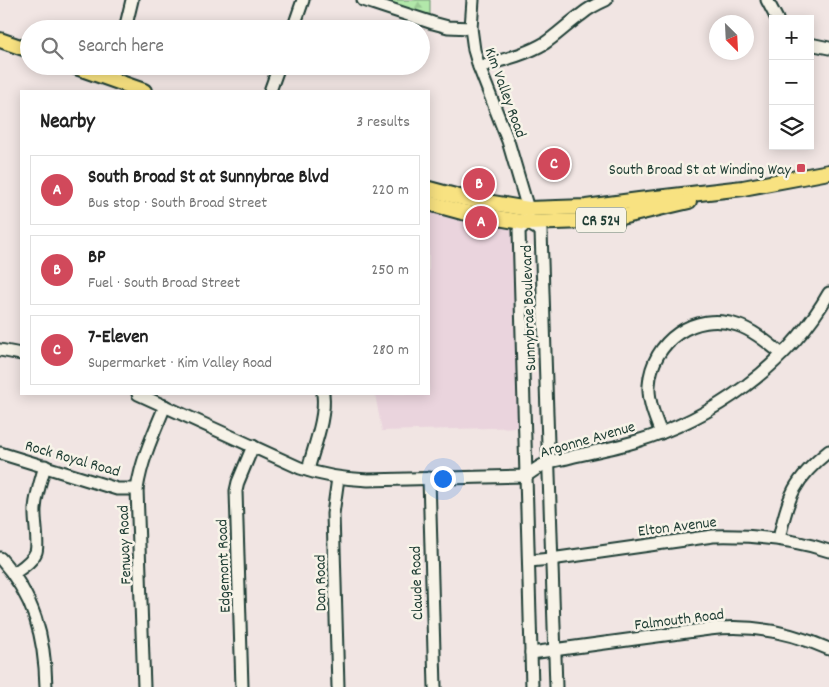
<!DOCTYPE html>
<meta charset="utf-8">
<style>
body{margin:0;font-family:Dekko,sans-serif;background:#f6f6f6;color:#222}
.controls{position:absolute;right:15px;top:15px;display:grid;overflow:hidden;border-radius:0px;box-shadow:0 2px 12px #0003}
.controls button{width:45px;height:45px;display:grid;place-items:center;padding:0;border:0;border-bottom:1px solid #e0e0e0;background:#fff;color:#222;font:25px sans-serif}
.compass{position:absolute;left:709px;top:15px;width:45px;height:45px;border-radius:50%;background:#fff;box-shadow:0 2px 12px #0003;rotate:156deg}
.you{position:absolute;left:442px;top:478px;width:18px;height:18px;margin:-12px;border:4px solid #fff;border-radius:50%;background:#1a73e8;box-shadow:0 0 0 8px #1a73e833}
.badge{display:grid;place-items:center;width:32px;height:32px;border-radius:50%;background:#d1495b;color:#fff;font-size:16px;font-weight:700}
.pin{position:absolute;translate:-50% -50%;border:2px solid #fff;box-shadow:0 1px 5px #0006}
.list{margin:0;padding:0;list-style:none}
h2{display:flex;justify-content:space-between;align-items:center;height:65px;margin:0;padding:0 20px;font-size:21px}
h2 small{font-size:16px;font-weight:400;color:#767676}
.list li{display:grid;grid-template-columns:32px 1fr auto;gap:15px;align-items:center;box-sizing:border-box;height:70px;margin:0 10px 10px;padding:0 10px;border:1px solid #e0e0e0;border-radius:0px}
.list b{display:block;font-size:19px;white-space:nowrap}
.list p{margin:0;font-size:16px;white-space:nowrap;color:#767676}
.list em{font-size:16px;font-style:normal;color:#767676}
.icon{flex:none;width:28px;height:28px;fill:none;stroke:currentColor;stroke-width:2;stroke-linecap:round;stroke-linejoin:round}
.map{position:relative;flex:none;width:829px;height:687px;overflow:hidden}
.search{position:absolute;background:#fff;box-shadow:0 2px 12px #0003;left:20px;top:20px;width:410px;height:55px;display:flex;align-items:center;gap:12px;box-sizing:border-box;padding:0 18px;border-radius:28px;color:#767676;font-size:19px}
.panel{position:absolute;background:#fff;box-shadow:0 2px 12px #0003;left:20px;top:90px;width:410px;height:305px;border-radius:0px}
.map>svg:first-child{display:block}
.built{fill:#ead4dd}
.forest{fill:url(#forest-firs);stroke:#68926f}
.lines{fill:none;stroke-linecap:round;stroke-linejoin:round}
.minor-casing{stroke:#1f3d34;stroke-width:15}
.major-casing{stroke:#1f3d34;stroke-width:18}
.minor{stroke:#f7f3e8;stroke-width:11}
.major{stroke:#f8e281;stroke-width:14}
.poi-dot{fill:#d1495b;stroke:#f7f3e8;stroke-width:2}
.labels{text-anchor:middle;stroke-width:5;stroke-linejoin:round;paint-order:stroke}
.shield{fill:#f7f3e8;stroke:#60746a;stroke-width:1}
.shield-label{font-size:15px;font-weight:bold;fill:#1f3d34}
.street-label{font-size:16px;fill:#1f3d34;stroke:#f7f3e8}
.poi-label{font-size:16px;fill:#1f3d34;stroke:#f7f3e8;text-anchor:end}
</style>
<div class="map">
<svg width="829" height="687" viewBox="0 0 829 687">
<defs>
<pattern id="forest-firs" width="22" height="20" patternUnits="userSpaceOnUse" patternTransform="scale(1.25)"><rect width="22" height="20" fill="#b2e8aa"/><path d="M5 1l3.5 6h-7zM16 11l3.5 6h-7z" fill="#99c893"/></pattern>
</defs>
<rect width="100%" height="100%" fill="#f1e5e3"/>
<filter id="ink" filterUnits="userSpaceOnUse"><feTurbulence type="fractalNoise" baseFrequency=".02" numOctaves="2"/><feDisplacementMap in="SourceGraphic" scale="10" xChannelSelector="R" yChannelSelector="G"/><feConvolveMatrix kernelMatrix="1 2 1 2 8 2 1 2 1" color-interpolation-filters="sRGB"/></filter>
<g filter="url(#ink)">
<polygon class="built" points="429,203 495,218 520,231 525,427 382,431 375,394 429,394"/>
<polygon class="forest" points="363,0 430,0 430,23"/>
<g class="lines">
<g class="minor-casing">
<g id="minor">
<polyline points="363,0 433,23 448,27 471,28"/>
<polyline points="473,0 471,28 474,50 479,67 508,141 528,209 528,216"/>
<polyline points="767,0 777,19"/>
<polyline points="125,29 132,0"/>
<polyline points="293,29 303,0"/>
<polyline points="810,44 829,48"/>
<path d="M479,67C501,60 525,55 545,43C558,34 569,23 582,14C589,8 597,4 606,0"/>
<polyline points="112,80 115,66"/>
<polyline points="270,91 279,66"/>
<polyline points="527,223 541,231 556,687"/>
<polyline points="527,223 519,230 532,687"/>
<polyline points="0,350 21,354"/>
<path d="M138,394L300,468C323,476 345,479 368,480L526,476C533,471 541,465 549,462C556,460 564,459 571,457C592,452 614,448 634,442C713,419 788,365 829,293"/>
<path d="M661,433C655,418 648,401 649,385C652,341 695,311 737,325C753,330 768,343 782,354"/>
<polyline points="0,453 117,489 137,489"/>
<path d="M308,470C314,446 326,418 323,394"/>
<polyline points="338,478 333,514 338,687"/>
<polyline points="429,478 435,687"/>
<path d="M779,539C788,496 794,479 829,451"/>
<path d="M0,558C34,596 45,637 46,687"/>
<path d="M529,561L551,559L713,536C753,535 791,538 829,551"/>
<path d="M13,574C21,568 32,562 36,552C39,543 34,521 35,509C36,494 41,480 45,466"/>
<path d="M531,653L709,629C750,624 791,632 829,649"/>
<path d="M144,687L137,489C142,458 153,435 165,406"/>
<polyline points="242,687 236,491 238,482 253,446"/>
</g>
</g>
<g class="major-casing">
<g id="major">
<polyline points="0,40 29,50"/>
<polyline points="73,66 144,91"/>
<polyline points="429,189 463,198 528,209 586,207 639,200 743,188 829,172"/>
<polyline points="429,203 462,212 527,223 585,221 621,217 689,201"/>
</g>
</g>
<use href="#minor" class="minor"/>
<use href="#major" class="major"/>
</g>
</g>
<rect class="poi-dot" x="796" y="163" width="10" height="10" rx="2.5"/>
<g class="labels">
<rect class="shield" x="576" y="207.5" width="50" height="25" rx="4"/>
<g class="shield-label">
<text x="601" y="225">CR 524</text>
</g>
<g class="street-label">
<text transform="translate(507 92) rotate(70)" y="6">Kim Valley Road</text>
<text transform="translate(527 308) rotate(-92)" y="6">Sunnybrae Boulevard</text>
<text transform="translate(587 438) rotate(-16)" y="6">Argonne Avenue</text>
<text transform="translate(73 457) rotate(16)" y="6">Rock Royal Road</text>
<text transform="translate(677 525) rotate(-7)" y="6">Elton Avenue</text>
<text transform="translate(123 545) rotate(-92)" y="6">Fenway Road</text>
<text transform="translate(222 566) rotate(-92)" y="6">Edgemont Road</text>
<text transform="translate(319 583) rotate(-91)" y="6">Dan Road</text>
<text transform="translate(415 583) rotate(-92)" y="6">Claude Road</text>
<text transform="translate(679 618) rotate(-7)" y="6">Falmouth Road</text>
</g>
<g class="poi-label">
<text x="791" y="174">South Broad St at Winding Way</text>
</g>
</g>
</svg>
<div class="controls">
<button>+</button>
<button>−</button>
<button><svg class="icon" aria-label="layers" viewBox="0 0 24 24"><path d="M12 4l9 5-9 5-9-5zM3 14l9 5 9-5"/></svg></button>
</div>
<svg class="compass" viewBox="-18 -18 36 36"><path d="M0-13l5 13h-10z" fill="#e53935"/><path d="M0 13l5-13h-10z" fill="#767676"/></svg>
<div class="you"></div>
<div class="pin badge" style="left:481px;top:222px">A</div>
<div class="pin badge" style="left:479px;top:184px">B</div>
<div class="pin badge" style="left:554px;top:164px">C</div>
<div class="search"><svg class="icon" aria-label="search" viewBox="0 0 24 24"><circle cx="10" cy="10" r="6"/><path d="M15 15l6 6"/></svg>Search here</div>
<section class="panel">
<h2>Nearby<small>3 results</small></h2>
<ul class="list">
<li><span class="badge">A</span><div><b>South Broad St at Sunnybrae Blvd</b><p>Bus stop · South Broad Street</p></div><em>220 m</em></li>
<li><span class="badge">B</span><div><b>BP</b><p>Fuel · South Broad Street</p></div><em>250 m</em></li>
<li><span class="badge">C</span><div><b>7-Eleven</b><p>Supermarket · Kim Valley Road</p></div><em>280 m</em></li>
</ul>
</section>
</div>
